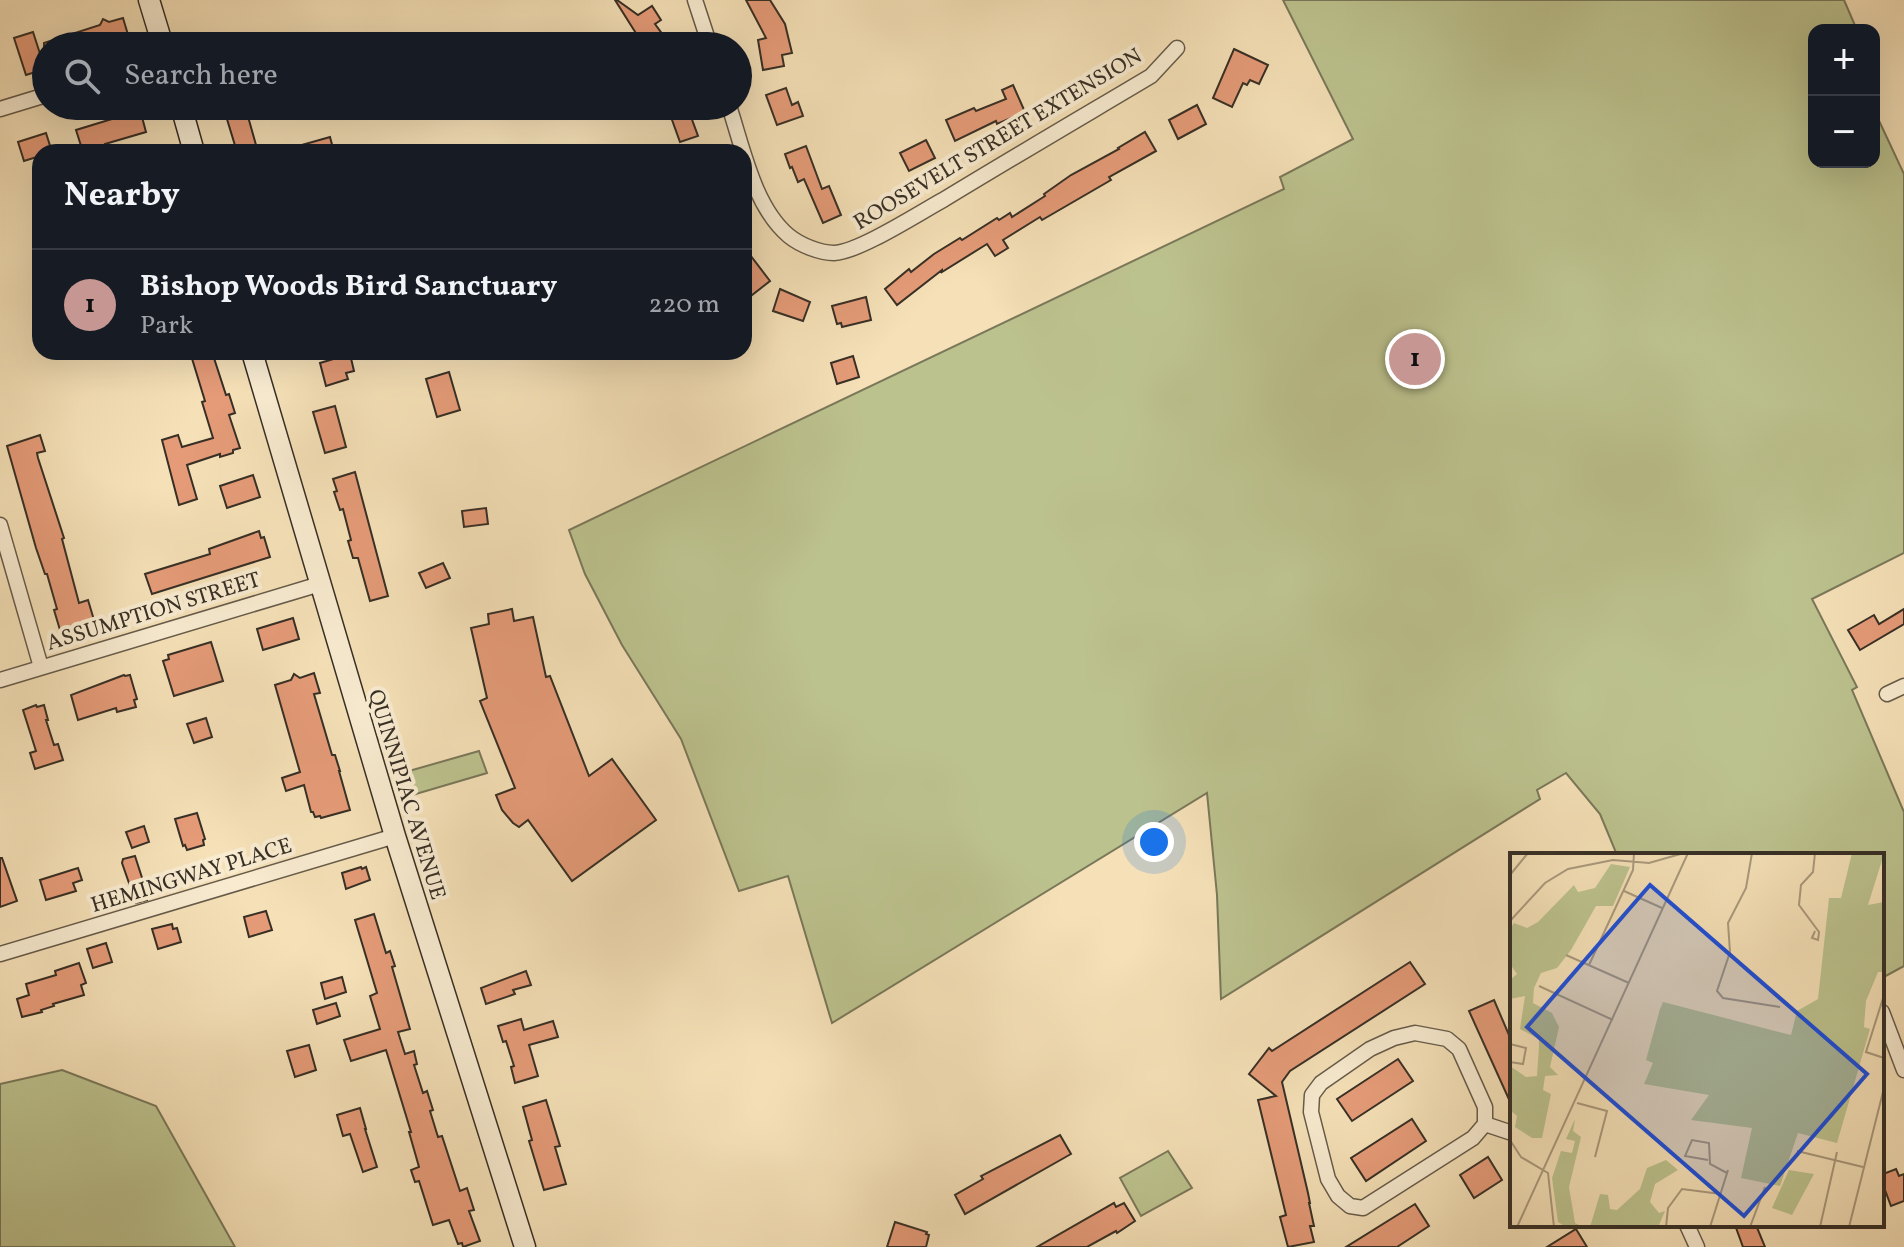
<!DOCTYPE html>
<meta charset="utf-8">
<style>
body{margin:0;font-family:Vollkorn,serif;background:#242831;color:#f1f3f6}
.controls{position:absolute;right:24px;top:24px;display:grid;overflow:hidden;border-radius:16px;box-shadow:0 8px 32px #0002}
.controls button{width:72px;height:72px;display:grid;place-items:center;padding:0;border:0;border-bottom:2px solid #363941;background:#171b24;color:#f1f3f6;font:40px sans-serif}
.you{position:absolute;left:1154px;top:842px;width:28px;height:28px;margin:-20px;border:6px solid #fff;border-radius:50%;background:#1a73e8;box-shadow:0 0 0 12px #1a73e833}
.badge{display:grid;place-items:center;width:52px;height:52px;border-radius:50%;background:#c59692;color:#111;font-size:26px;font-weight:700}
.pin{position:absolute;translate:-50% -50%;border:4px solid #fff;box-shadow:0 2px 8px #0006}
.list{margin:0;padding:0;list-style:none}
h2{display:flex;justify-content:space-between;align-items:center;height:104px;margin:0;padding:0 32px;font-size:34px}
h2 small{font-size:26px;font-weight:400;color:#9ea1a6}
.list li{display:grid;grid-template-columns:52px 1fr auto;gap:24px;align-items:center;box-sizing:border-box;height:112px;padding:0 32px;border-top:2px solid #363941}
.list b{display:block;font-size:30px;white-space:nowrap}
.list p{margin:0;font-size:26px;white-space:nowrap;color:#9ea1a6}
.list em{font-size:26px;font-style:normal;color:#9ea1a6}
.icon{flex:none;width:44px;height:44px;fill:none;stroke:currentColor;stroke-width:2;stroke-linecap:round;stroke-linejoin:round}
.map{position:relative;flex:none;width:1904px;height:1247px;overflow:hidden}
.search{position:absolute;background:#171b24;box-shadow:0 8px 32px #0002;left:32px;top:32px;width:720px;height:88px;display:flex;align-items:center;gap:20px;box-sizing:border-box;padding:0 28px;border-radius:44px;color:#9ea1a6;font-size:30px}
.panel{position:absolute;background:#171b24;box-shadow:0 8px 32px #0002;left:32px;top:144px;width:720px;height:216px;border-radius:24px}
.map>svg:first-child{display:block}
.green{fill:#bcc28e;stroke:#7a785a;stroke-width:2}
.building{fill:#e59b78;stroke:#372f25;stroke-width:2}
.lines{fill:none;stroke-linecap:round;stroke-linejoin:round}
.minor-casing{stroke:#665b4a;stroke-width:17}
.secondary-casing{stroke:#372f25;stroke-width:23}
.minor{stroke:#f8ebd0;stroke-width:14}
.secondary{stroke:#f8ebd0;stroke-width:20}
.labels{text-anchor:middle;stroke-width:8;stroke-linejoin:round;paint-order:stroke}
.street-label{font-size:22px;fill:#372f25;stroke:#f8ebd0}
.inset-road{fill:none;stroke:#a9997d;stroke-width:2}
.view{fill:#1d4ed8;fill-opacity:0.15;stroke:#1d4ed8;stroke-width:4}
.inset-edge{fill:none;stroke:#372f25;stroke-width:4}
</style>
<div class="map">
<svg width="1904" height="1247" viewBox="0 0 1904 1247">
<rect width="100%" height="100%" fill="#f5e0b7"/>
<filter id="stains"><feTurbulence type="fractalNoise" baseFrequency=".0025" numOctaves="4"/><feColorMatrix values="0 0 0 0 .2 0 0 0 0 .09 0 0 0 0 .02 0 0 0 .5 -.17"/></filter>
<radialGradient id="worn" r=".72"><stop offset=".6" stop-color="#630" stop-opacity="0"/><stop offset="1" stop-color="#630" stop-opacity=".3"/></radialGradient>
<g class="green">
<polygon points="1283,0 1844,0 1857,30 1814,30 1814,162 1874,162 1874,110 1904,174 1904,553 1812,599 1857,687 1852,690 1904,812 1904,966 1882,978 1882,855 1617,855 1600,814 1566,773 1537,790 1540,799 1221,999 1217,895 1207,793 832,1023 788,876 739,891 681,739 622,645 585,574 569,530 1284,189 1280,177 1353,139"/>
<polygon points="479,751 487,773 409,796 402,773"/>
<polygon points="62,1070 156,1106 235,1247 0,1247 0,1084"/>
<polygon points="1168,1151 1192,1188 1141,1216 1120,1178"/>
</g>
<g class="building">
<polygon points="615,0 617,0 638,15 652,6 661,20 655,24 663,35 644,46"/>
<polygon points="746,0 770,0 785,24 792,53 782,55 784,66 763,70 758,40 766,38"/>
<polygon points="123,18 129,38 103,46 44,46 44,43 100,25 103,19 109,22"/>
<polygon points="33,32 45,69 26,75 14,38"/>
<polygon points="1234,49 1268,65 1259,84 1250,80 1247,85 1243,83 1232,107 1213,98"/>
<polygon points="1013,85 1025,112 997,124 996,121 955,141 946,120 974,108 976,111 1006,99 1002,90"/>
<polygon points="786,88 792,105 798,102 803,116 777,125 766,95"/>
<polygon points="1197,105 1206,124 1178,139 1169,120"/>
<polygon points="135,106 139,106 146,132 105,144 107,152 83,152 76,130 112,119 112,113"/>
<polygon points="223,106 245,106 258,152 237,152"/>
<polygon points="667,106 687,106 698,136 680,142"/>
<polygon points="1145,132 1156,151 1109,177 1111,180 1042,220 1040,217 1003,240 1008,248 995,256 987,244 942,272 942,270 897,305 885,289 909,269 911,272 934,254 960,238 962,240 997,218 999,220 1010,213 1012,217 1045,196 1044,194 1071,175 1119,149 1118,148"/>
<polygon points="46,133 52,152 40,152 40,156 24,161 18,142"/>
<polygon points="330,137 334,152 291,152 291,148"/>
<polygon points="926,140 935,158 909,171 900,153"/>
<polygon points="806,146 822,189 829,186 841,215 823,223 804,179 798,182 792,167 790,168 785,154"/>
<polygon points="744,247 770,281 752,295 744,285"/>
<polygon points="780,289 810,302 803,321 773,311"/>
<polygon points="866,297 871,320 842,327 841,323 837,324 832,306"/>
<polygon points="190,352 212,352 226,395 229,394 235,413 229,415 240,448 233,450 233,453 220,457 220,454 187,465 197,499 179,505 162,440 178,435 182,447 213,438 202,402 205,401"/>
<polygon points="350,354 354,371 346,373 348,379 326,386 320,363"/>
<polygon points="853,356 859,377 837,384 831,363"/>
<polygon points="449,372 460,410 437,417 426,379"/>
<polygon points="335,406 346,447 325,453 313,412"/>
<polygon points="40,435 45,451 37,453 38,458 64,538 62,539 79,603 88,600 94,620 79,624 76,631 69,627 60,630 54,610 57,609 47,574 45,574 36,548 7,446"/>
<polygon points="355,472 388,596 370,601 358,558 353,558 348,541 351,540 343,509 340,510 334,492 337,491 333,479"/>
<polygon points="253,475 260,497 227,508 220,486"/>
<polygon points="486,508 488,524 464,527 462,511"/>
<polygon points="259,531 261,538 264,537 270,557 152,594 145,574 210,554 209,549"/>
<polygon points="443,563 450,578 426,588 419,573"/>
<polygon points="512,609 514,621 533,617 546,677 550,676 589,776 612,759 656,820 572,881 528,820 519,827 513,823 502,810 496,795 515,788 480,701 487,698 471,628 489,624 488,614"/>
<polygon points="1904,609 1904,624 1860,650 1848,630 1874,615 1879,624"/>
<polygon points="293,618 299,639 263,650 257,629"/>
<polygon points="211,642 223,681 174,696 163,661 169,659 168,655"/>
<polygon points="314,673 320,693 314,694 332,755 335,755 340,771 339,771 350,810 321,818 320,816 315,817 313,812 311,812 304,785 286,791 282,778 300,772 275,685 291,680 294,674 300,678"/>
<polygon points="124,675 125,676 130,675 137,699 134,700 136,707 117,712 116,708 78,720 71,695"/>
<polygon points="36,705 37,707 44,705 48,720 46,720 54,745 58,744 63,760 35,769 30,753 36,751 23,710"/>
<polygon points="206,718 212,737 194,743 187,724"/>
<polygon points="197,813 205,839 203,840 204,845 187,850 185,845 183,846 175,819"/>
<polygon points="144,826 149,842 132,848 126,832"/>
<polygon points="135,856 145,887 143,887 147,900 136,903 122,863 123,859"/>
<polygon points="0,858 2,858 17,901 0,907"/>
<polygon points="361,867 362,869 366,867 370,880 346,889 342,873"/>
<polygon points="78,868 82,880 73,883 76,891 46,900 40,880"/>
<polygon points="266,911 272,930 249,937 244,917"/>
<polygon points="374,914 386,953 390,951 395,966 392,967 410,1029 398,1032 405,1054 414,1051 417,1064 414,1065 423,1093 427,1091 433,1110 430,1111 438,1137 442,1136 460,1191 467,1188 474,1210 469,1211 480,1241 463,1247 462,1243 458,1244 449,1220 433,1225 419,1181 415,1182 411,1170 419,1167 409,1132 411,1132 386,1050 351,1061 344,1040 380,1029 370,996 377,993 355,920"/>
<polygon points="172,924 173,929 177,928 181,942 158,949 152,929"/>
<polygon points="106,943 112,962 93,968 87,949"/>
<polygon points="1410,962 1425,984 1290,1071 1282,1082 1308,1193 1310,1203 1309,1203 1314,1226 1310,1226 1314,1242 1288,1247 1280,1217 1286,1215 1258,1100 1276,1096 1249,1074 1269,1048 1272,1051"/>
<polygon points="79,963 86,983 81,985 84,995 53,1004 54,1006 41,1010 42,1012 22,1017 17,999 29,995 26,984 56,975 55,971"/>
<polygon points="526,971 531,985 513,990 515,994 486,1004 481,988"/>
<polygon points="342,977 346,992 325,999 321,983"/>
<polygon points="1494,1000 1512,1042 1512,1106 1469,1011"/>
<polygon points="336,1003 340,1016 317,1024 313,1010"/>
<polygon points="521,1019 524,1030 553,1021 558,1037 529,1045 538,1076 515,1083 511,1067 514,1066 506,1041 503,1042 498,1026"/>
<polygon points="309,1045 316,1070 295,1077 287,1051"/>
<polygon points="1398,1059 1413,1081 1352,1121 1337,1099"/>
<polygon points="546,1100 560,1146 555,1147 566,1184 544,1190 529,1141 532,1140 523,1107"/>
<polygon points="360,1108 366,1129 365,1129 377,1167 363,1172 350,1134 343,1136 337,1115"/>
<polygon points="1412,1119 1426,1141 1366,1181 1351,1158"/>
<polygon points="1060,1135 1071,1154 965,1214 955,1195 983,1179 981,1176"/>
<polygon points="1488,1157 1502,1180 1474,1198 1460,1175"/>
<polygon points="1896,1169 1899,1176 1904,1174 1904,1201 1891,1206 1882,1182 1885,1181 1883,1174"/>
<polygon points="1114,1203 1116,1207 1124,1203 1135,1221 1117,1233 1116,1231 1087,1247 1037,1247"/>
<polygon points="1415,1204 1429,1226 1397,1247 1346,1247"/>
<polygon points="895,1222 927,1232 926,1234 929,1235 926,1247 887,1247"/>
<polygon points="1735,1225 1756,1225 1765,1247 1743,1247"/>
<polygon points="1576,1229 1587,1247 1547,1247"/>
</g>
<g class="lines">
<g class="minor-casing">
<g id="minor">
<polyline points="695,0 710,46"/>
<path d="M729,106C743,148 754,207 789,236C800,245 820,253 834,253C859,252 919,213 943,200C1012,158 1082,117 1151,76L1177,48"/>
<polyline points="0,109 46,95"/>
<polyline points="0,525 41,667"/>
<polyline points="0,680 320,584"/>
<polyline points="1887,694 1904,686"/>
<polyline points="0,954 395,836"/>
<polyline points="1882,1012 1904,1070"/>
<polygon points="1415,1033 1447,1039 1459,1049 1485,1107 1485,1124 1473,1138 1363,1208 1350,1206 1338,1196 1328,1179 1311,1112 1312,1095 1321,1083 1370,1049 1394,1038"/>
<polyline points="1485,1124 1512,1133"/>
<polyline points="1687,1225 1697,1247"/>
</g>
</g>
<g class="secondary-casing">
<g id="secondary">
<polyline points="149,0 163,46"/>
<polyline points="181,106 194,152"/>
<polyline points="252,352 395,836 525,1247"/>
</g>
</g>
<use href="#minor" class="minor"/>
<use href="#secondary" class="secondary"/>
</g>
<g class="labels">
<g class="street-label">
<text transform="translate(997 138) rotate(-31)" y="8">ROOSEVELT STREET EXTENSION</text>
<text transform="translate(153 610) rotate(-17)" y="8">ASSUMPTION STREET</text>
<text transform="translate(408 794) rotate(73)" y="8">QUINNIPIAC AVENUE</text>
<text transform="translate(191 874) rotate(-17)" y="8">HEMINGWAY PLACE</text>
</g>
</g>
<g transform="translate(1510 853)">
<rect width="374" height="374" fill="#f5e0b7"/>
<path d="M342,0L374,1L358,52L374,49V119H368L356,148L354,174L360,176L327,290L288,280L270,333L231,325L242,275L181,267L199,242L134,231L143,210L136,207L150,156L153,149L281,182L287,158L308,146L319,45H331ZM101,11L120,14L103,53H86L61,97L47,115L31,120L24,135L23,150L42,160L49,174L40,214L48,222L35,223L33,237L41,241L32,285H22L5,274L7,263L0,257V213L16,224L27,223L29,194V186L10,176L15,143L0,146V127L7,121L0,111V75L4,70L17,75L28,69L64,32L68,39L85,35ZM65,266L63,278L71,284L59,334L65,370L73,374H56L48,369L42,325L51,298L62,300L65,288L56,286ZM156,307L168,317L145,331L140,349L149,360L155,358L149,372L80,374L90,341L98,342L100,356L107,357L130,336L137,315ZM279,317L304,321L282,362L262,355Z" fill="#bcc28e"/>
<path class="inset-road" d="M242,0L236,35L218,70L220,99L207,138L213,145L270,154M0,22L18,0M114,38L152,55M0,68L35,30L58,16L103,7L139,10L174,0M305,78L302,85L308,87L309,79L289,52L291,32L303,19L305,0M56,102L119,130M79,112L123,17L124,0M29,133L103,167M374,142L356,199L374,205M0,191L16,195L13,211L0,209M67,250L97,258L85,304M0,287L11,304L38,320L44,374M287,298L353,314M198,307L175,303L182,287L199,290L200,311L217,320M7,374L178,0M156,374L158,355L172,336L211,341M200,374L218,317M240,374L255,334M310,374L327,299M339,374L374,235"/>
<path class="view" d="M140,32L357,221L234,363L17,174Z"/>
<rect width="374" height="374" class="inset-edge"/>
</g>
<rect width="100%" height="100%" filter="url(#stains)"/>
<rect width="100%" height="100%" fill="url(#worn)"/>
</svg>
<div class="controls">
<button>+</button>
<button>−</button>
</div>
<div class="you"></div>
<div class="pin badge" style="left:1415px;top:359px">1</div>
<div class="search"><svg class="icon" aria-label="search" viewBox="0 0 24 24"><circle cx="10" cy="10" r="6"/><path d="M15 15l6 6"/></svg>Search here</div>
<section class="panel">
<h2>Nearby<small></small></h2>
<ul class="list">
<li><span class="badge">1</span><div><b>Bishop Woods Bird Sanctuary</b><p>Park</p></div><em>220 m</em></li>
</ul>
</section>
</div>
